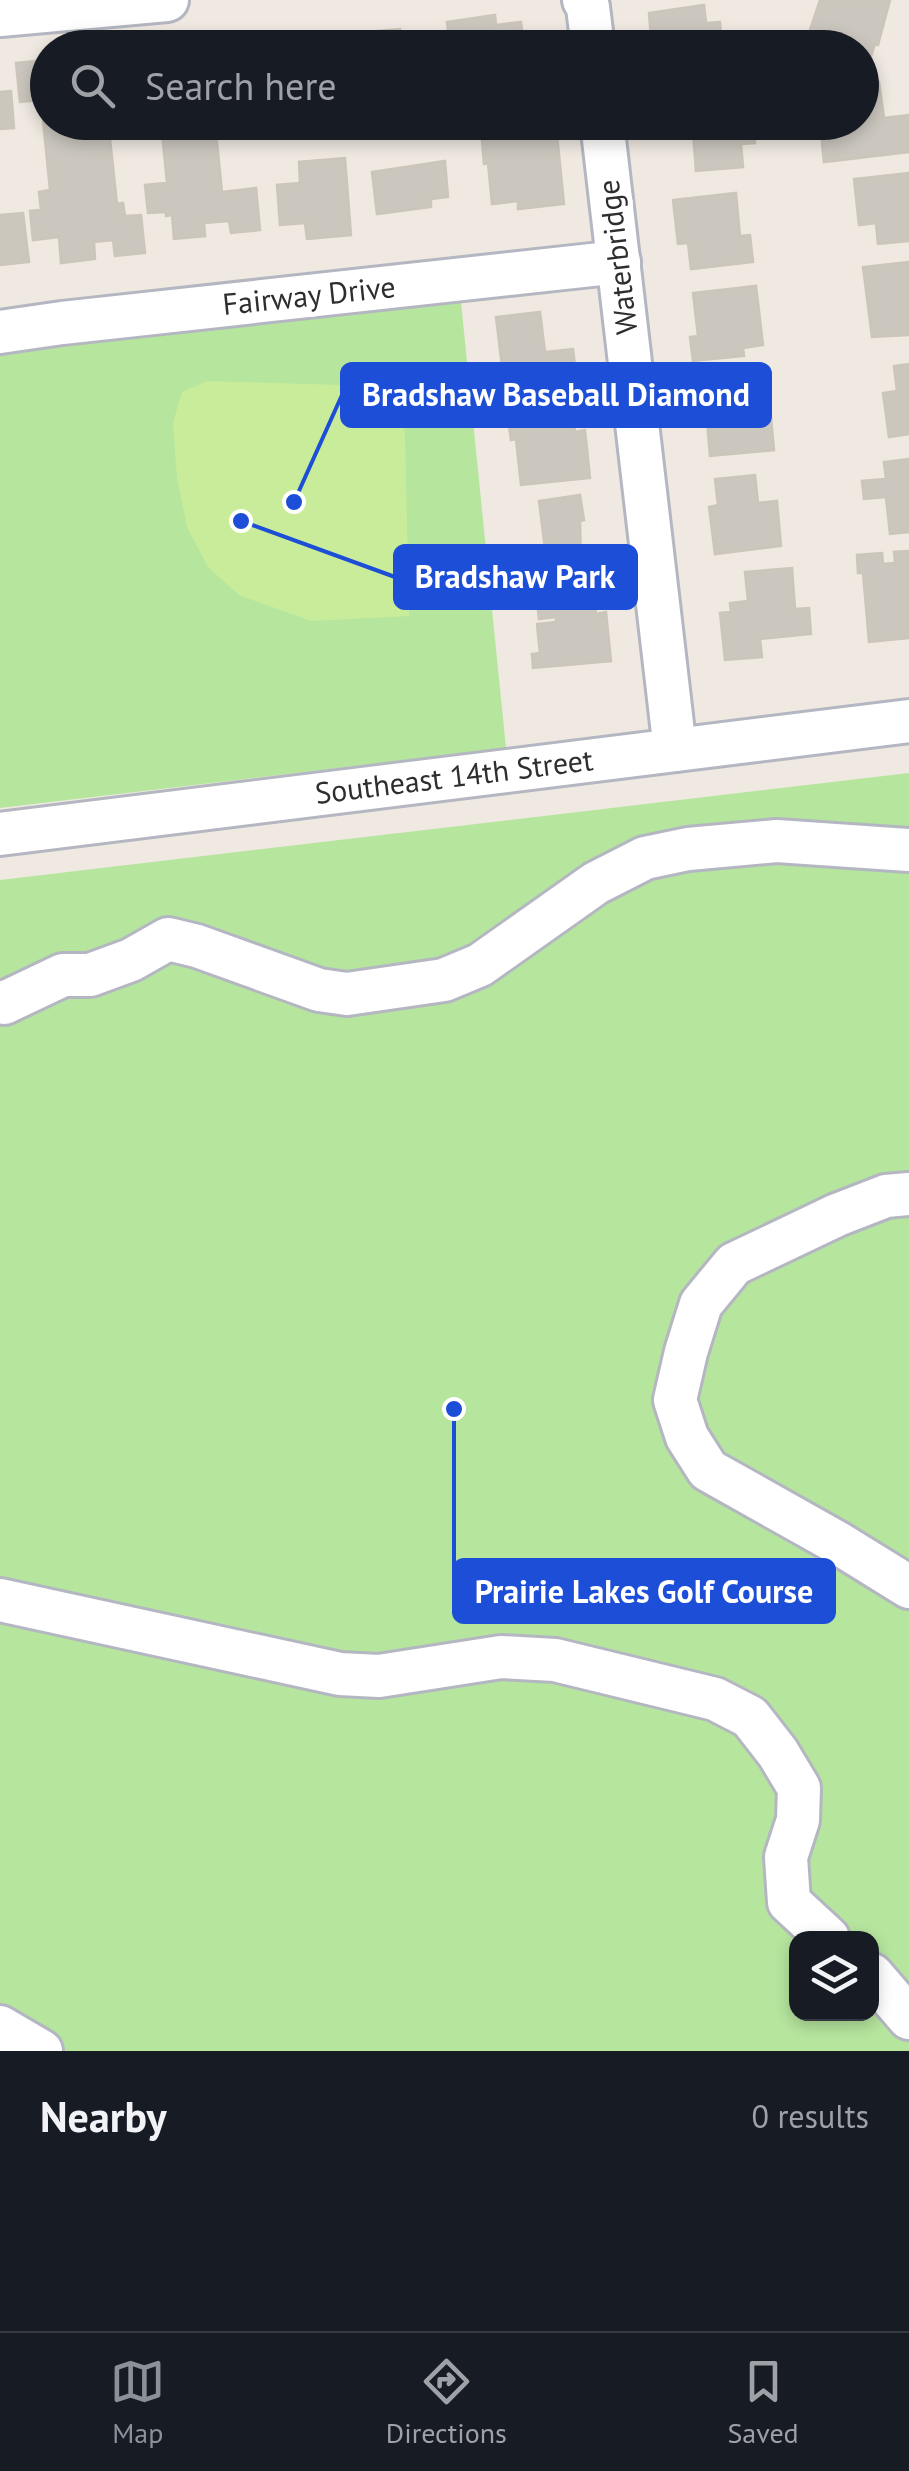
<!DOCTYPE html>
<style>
body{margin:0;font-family:"PT Sans",sans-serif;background:#20242c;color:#f1f3f6}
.controls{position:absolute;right:30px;bottom:30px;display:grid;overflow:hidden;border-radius:20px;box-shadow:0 5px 15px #0003}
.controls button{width:90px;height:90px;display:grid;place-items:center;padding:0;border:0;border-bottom:2px solid #363941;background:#171b24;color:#f1f3f6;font:50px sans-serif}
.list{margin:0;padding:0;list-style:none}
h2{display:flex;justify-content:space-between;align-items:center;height:130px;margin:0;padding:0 40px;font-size:42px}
h2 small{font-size:32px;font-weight:400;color:#9ea1a6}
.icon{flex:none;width:55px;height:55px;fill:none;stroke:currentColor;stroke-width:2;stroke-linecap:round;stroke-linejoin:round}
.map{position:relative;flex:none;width:909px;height:2051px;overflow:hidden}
.search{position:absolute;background:#171b24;box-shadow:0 5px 15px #0003;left:30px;right:30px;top:30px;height:110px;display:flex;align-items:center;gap:25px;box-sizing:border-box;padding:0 35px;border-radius:55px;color:#9ea1a6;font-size:38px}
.sheet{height:280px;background:#171b24}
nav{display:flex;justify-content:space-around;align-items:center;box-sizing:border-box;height:140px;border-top:2px solid #363941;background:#171b24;font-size:28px;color:#9ea1a6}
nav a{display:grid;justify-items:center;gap:5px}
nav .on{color:#8c9099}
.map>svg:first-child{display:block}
.green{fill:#b6e59e;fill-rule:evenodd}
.pitch{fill:#c9ec9a}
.building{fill:#cbc7bf;stroke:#cbc5ba;stroke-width:2.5}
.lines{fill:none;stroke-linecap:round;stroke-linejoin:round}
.minor-casing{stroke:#b4b7c1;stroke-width:48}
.minor{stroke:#fff;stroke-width:42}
.labels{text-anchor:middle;stroke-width:10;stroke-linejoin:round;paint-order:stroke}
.street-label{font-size:30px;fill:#2e2e2e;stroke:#fff}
.leader{fill:none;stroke:#1d4ed8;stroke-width:4}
.callout-dot{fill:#1d4ed8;stroke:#fff;stroke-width:4}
.callout{fill:#1d4ed8;stroke:#1d4ed8;stroke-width:4}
.callout-label{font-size:32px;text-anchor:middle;font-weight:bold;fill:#fff}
</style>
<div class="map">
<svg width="909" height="2051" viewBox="0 0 909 2051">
<rect width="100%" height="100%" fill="#efe9e1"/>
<g class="green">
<polygon points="461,302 506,748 0,808 0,348"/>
<path d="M909,773V2051H0V880ZM796,1938H872V2014H796Z"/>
</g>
<polygon class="pitch" points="207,381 377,386 401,403 405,435 409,616 311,621 239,595 208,567 187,527 177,478 173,423 182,392"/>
<g class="building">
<polygon points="820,0 890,0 878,45 875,44 870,59 862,56 862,48 834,48 807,39"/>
<polygon points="704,5 706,23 720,22 722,48 665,48 663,37 651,38 649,13"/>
<polygon points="495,15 496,25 521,22 524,48 450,48 447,22"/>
<polygon points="400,29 401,40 427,37 428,48 354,48 353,33"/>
<polygon points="48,60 48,122 118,122 118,129 109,130 117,204 123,203 125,216 141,215 145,253 115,256 113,240 94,242 95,259 61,263 59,237 33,240 30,211 41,210 39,192 50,190 41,100 20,102 16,63"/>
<polygon points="879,82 884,118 909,115 909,152 824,162 820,124 862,122 862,83"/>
<polygon points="11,91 14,128 0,129 0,92"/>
<polygon points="161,122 215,122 222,192 256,188 260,230 231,233 229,221 204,223 205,236 174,239 172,215 166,216 166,212 148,213 145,185 167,183"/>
<polygon points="674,122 753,122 755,143 741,144 743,167 696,171 693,133 675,135"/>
<polygon points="557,135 564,204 518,209 518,201 492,204 488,163 484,164 482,140"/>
<polygon points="345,158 351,235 307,239 305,223 280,225 277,185 300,183 299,162"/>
<polygon points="445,161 448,197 431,199 431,207 377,214 372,172"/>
<polygon points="909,173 909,241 878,244 876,223 859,225 854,179"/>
<polygon points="736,193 740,236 750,235 753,262 691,269 688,243 678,244 673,200"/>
<polygon points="23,213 29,262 0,265 0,215"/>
<polygon points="909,262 909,335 872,337 863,267"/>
<polygon points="756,286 763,345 743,348 744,356 693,361 690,337 698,336 693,293"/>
<polygon points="540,312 545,352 573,349 577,383 505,391 496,317"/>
<polygon points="909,364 909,434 889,437 883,393 897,391 894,366"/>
<polygon points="738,384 739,398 769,396 774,450 710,456 704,387"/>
<polygon points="572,408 575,432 585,430 590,478 521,485 516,439 511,440 508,419 533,417 533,412"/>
<polygon points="909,459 909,532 890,534 886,497 864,499 862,481 886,479 884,462"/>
<polygon points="755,475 758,503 777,501 781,546 715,554 709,507 718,505 715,479"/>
<polygon points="580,495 584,520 580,521 581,569 548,573 539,501"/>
<polygon points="909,551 909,638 869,642 863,573 858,573 857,555 882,553 883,564 895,563 894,552"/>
<polygon points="792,568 795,609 809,608 811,634 760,639 762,657 725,660 720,613 731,612 730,603 748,601 745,572"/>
<polygon points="594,591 596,614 606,612 611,661 533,668 532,654 540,653 537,624 556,622 556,617 539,619 537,602 555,600 554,594"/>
</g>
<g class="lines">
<g class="minor-casing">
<g id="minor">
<polyline points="584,0 588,7 593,48"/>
<polyline points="0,15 167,0"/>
<polyline points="602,122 675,750"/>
<polyline points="0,332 62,323 619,262"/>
<polyline points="0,834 909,721"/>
<polyline points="0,1002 4,1003 63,975 90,975 131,960 168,939 197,946 319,990 347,994 444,980 480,965 596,883 645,858 688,849 777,841 909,850"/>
<polyline points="909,1194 886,1196 837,1215 734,1264 701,1304 686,1352 675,1400 687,1437 708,1470 838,1543 909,1587"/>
<polyline points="0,1600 340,1674 379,1676 501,1657 555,1660 715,1699 750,1717 778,1753 799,1788 798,1820 786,1857 789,1902 828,1938"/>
<polyline points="872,1975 909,2018"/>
<polyline points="0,2027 41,2051"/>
</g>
</g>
<use href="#minor" class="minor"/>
</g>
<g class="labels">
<g class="street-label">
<text transform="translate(618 257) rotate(-97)" y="10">Waterbridge</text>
<text transform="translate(309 296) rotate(-6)" y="10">Fairway Drive</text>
<text transform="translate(454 777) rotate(-7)" y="10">Southeast 14th Street</text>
</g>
</g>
<path class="leader" d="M294 502L342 395M241 521L395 577M454 1409L454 1591"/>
<g class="callout-dot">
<circle cx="294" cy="502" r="10"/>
<circle cx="241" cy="521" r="10"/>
<circle cx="454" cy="1409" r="10"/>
</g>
<g class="callout">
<rect x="342" y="364" width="428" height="62" rx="10"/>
<rect x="395" y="546" width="241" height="62" rx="10"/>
<rect x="454" y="1560" width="380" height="62" rx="10"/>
</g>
<g class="callout-label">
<text x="556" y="406">Bradshaw Baseball Diamond</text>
<text x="515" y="588">Bradshaw Park</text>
<text x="644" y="1603">Prairie Lakes Golf Course</text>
</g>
</svg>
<div class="controls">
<button><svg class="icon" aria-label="layers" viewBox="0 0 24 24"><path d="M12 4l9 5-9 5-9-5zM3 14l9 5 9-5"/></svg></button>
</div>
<div class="search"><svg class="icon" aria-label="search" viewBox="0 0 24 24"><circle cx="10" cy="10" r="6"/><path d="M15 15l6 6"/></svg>Search here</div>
</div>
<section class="sheet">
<h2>Nearby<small>0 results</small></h2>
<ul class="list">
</ul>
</section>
<nav>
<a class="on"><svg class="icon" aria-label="map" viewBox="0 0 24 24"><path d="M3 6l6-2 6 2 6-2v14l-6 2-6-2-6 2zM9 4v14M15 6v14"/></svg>Map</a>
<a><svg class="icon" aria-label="directions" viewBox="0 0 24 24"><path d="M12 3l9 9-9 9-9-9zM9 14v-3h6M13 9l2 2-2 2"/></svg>Directions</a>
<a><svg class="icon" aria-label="saved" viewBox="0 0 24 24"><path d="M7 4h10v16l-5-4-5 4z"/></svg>Saved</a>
</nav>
